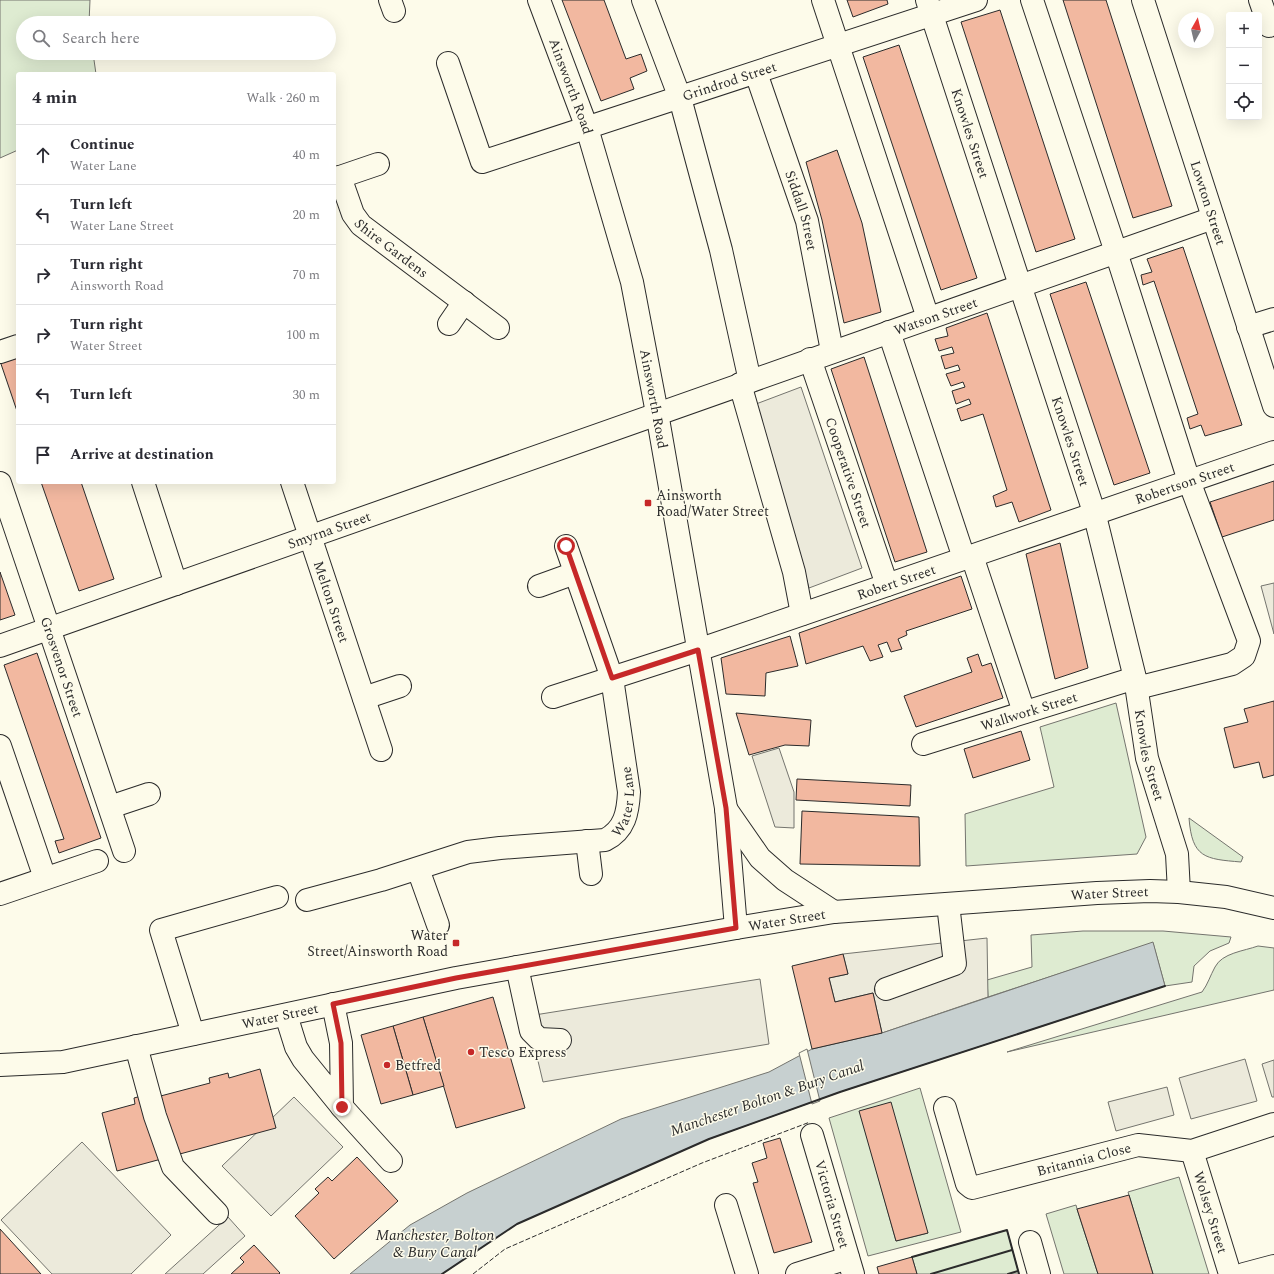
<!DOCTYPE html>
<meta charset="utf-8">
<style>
body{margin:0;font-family:Spectral,serif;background:#f2f2f3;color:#2b2b33}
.controls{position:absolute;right:12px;top:12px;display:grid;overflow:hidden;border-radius:4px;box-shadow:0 4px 16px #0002}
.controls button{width:36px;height:36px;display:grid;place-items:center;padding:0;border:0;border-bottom:1px solid #e1e1e2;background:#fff;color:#2b2b33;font:20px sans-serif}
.compass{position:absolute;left:1178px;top:12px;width:36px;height:36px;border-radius:50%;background:#fff;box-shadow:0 4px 16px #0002;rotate:8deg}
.stop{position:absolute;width:12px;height:12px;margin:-9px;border:3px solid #c62828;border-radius:50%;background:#fff}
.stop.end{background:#c62828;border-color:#fff;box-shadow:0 1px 4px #0008}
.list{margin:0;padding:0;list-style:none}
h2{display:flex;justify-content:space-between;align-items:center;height:52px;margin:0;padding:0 16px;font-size:17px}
h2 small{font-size:13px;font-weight:400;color:#7c7c81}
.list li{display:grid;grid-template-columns:26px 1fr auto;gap:12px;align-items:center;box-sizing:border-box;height:60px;padding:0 16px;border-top:1px solid #e1e1e2}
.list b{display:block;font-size:15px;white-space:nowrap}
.list p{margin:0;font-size:13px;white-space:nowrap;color:#7c7c81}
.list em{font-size:13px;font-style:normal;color:#7c7c81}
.icon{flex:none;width:22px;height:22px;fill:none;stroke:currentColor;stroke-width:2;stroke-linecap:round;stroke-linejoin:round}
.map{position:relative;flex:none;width:1274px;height:1274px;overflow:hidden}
.search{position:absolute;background:#fff;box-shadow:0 4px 16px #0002;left:16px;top:16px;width:320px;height:44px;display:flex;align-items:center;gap:10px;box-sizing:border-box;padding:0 14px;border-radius:22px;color:#7c7c81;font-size:15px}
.panel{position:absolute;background:#fff;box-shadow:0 4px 16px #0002;left:16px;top:72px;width:320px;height:412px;border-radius:4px}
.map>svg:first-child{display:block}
.green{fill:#deebd1;stroke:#74746e;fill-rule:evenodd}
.parking{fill:#eceadb;stroke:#74746e}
.water{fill:#c7d0d0;stroke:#74746e}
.pier{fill:#fdfbea;stroke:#74746e}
.building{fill:#f2b8a0;stroke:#2b2b2b}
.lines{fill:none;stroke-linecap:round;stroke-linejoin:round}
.minor-casing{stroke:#2b2b2b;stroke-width:24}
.major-casing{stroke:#2b2b2b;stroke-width:24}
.minor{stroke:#fdfbea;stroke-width:22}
.major{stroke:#fdfbea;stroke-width:22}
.fence{stroke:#2b2b2b;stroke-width:1;stroke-dasharray:5 2;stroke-linecap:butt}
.wall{stroke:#2b2b2b;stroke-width:2}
.route{stroke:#c62828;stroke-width:5}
.poi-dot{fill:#c62828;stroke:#fdfbea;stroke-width:1.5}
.labels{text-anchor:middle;stroke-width:3;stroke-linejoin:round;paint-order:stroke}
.street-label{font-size:14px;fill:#2b2b2b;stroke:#fdfbea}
.poi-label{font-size:14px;fill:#2b2b2b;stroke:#fdfbea;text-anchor:start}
.water-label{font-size:15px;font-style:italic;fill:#2b2b2b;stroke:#fdfbea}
</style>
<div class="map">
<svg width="1274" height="1274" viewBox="0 0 1274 1274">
<rect width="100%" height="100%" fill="#fdfbea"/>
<g class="green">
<polygon points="0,0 90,0 89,23 23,23 23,53 93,53 96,74 18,74 18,150 0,158"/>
<polygon points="1116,703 1146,837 1137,854 966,866 965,814 1054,787 1040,727"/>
<path d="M1189,818L1243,857L1241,862C1205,859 1192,858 1189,818Z"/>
<polygon points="1083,931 1163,931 1231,937 1229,943 1210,951 1194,966 1192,982 1165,986 1153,943 988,997 987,980 1032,967 1031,935"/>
<path d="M1258,946L1274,948V990L1007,1052L1202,992C1208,984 1210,976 1215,967C1222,953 1244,951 1258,946Z"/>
<path d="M920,1088L961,1232L868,1256L829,1118ZM860,1111L928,1233L896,1241Z"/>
<polygon points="1179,1177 1209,1274 1153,1274 1128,1192"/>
<polygon points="1076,1205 1077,1209 1098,1274 1064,1274 1046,1214"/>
<polygon points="1007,1230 1019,1274 917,1274 912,1257"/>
</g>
<g class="parking">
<polygon points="801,387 862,568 809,588 756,404"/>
<polygon points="1274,583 1274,634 1261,586"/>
<polygon points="779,748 794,792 794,828 775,827 752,756"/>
<polygon points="987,938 988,997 882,1033 873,993 835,1002 829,978 848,974 843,954"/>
<polygon points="760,979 769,1044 543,1082 533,1040 522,1017"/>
<polygon points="1245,1059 1257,1101 1191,1119 1179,1078"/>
<polygon points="1274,1060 1274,1097 1272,1097 1262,1064"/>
<polygon points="1167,1087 1174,1115 1116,1131 1108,1102"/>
<polygon points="294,1097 343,1147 271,1216 222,1166"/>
<polygon points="82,1142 171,1235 131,1274 52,1274 1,1220"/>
<polygon points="228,1217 245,1236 203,1274 165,1274"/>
</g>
<polygon class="water" points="1153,942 1165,986 840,1092 709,1139 517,1224 442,1274 350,1274 410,1225 467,1193 621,1119 769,1072 812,1049 882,1033"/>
<polygon class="pier" points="807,1049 820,1101 812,1104 799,1053"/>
<g class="building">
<polygon points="562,0 604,0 626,59 641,54 647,71 630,78 634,89 601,101"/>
<polygon points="847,0 887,0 888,4 853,17"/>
<polygon points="1063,0 1106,0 1172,206 1133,218"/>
<polygon points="1000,10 1075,239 1036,252 961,22"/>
<polygon points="899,45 977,278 941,290 863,57"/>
<polygon points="837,150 862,223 881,312 844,323 822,220 806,162"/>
<polygon points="1183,247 1242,425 1205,436 1201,425 1190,429 1187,418 1198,414 1154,281 1143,285 1141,275 1152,272 1147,259"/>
<polygon points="1086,282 1150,473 1114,485 1050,294"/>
<polygon points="987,313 1051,510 1019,522 1012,502 996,507 993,496 1007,490 983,414 961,421 957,409 971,404 969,399 956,404 952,391 965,387 963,382 951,386 946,374 960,370 958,365 945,369 941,356 954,353 952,347 939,351 935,339 948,336 946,328"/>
<polygon points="18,353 18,414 0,361"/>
<polygon points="864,357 927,552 895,562 831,369"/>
<polygon points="1274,481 1274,520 1222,537 1210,502"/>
<polygon points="41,482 81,482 114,579 79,591"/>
<polygon points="1060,543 1088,668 1055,679 1026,554"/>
<polygon points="0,572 15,615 0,620"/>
<polygon points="961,576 972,609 906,631 907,635 898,639 902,649 891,652 887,642 878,645 883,657 870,661 863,646 806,664 799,633"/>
<polygon points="790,636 798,666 766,673 765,696 726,694 721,658"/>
<polygon points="37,653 101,838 59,853 55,841 64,839 4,665"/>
<polygon points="978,654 982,666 991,663 1003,698 916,727 904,696 972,672 967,658"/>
<polygon points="1274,701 1274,775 1263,778 1259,762 1234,768 1224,728 1248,722 1244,709"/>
<polygon points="736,713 811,720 809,746 785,745 749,755"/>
<polygon points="1021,731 1030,760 973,778 964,749"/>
<polygon points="797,779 911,785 910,806 796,800"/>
<polygon points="802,811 919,817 920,866 800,864"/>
<polygon points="843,954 848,974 829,978 835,1002 873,993 882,1033 812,1049 792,966"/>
<polygon points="493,997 525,1108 456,1128 423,1017"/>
<polygon points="423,1017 444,1086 413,1095 393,1026"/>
<polygon points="393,1026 413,1095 381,1104 361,1035"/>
<polygon points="260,1069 276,1128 117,1171 102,1113 135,1104 134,1098 152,1093 153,1098 210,1083 209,1078 228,1073 229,1078"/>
<polygon points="891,1102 928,1233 896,1241 859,1111"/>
<polygon points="780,1138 812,1242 774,1253 753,1183 758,1182 752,1163 767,1158 763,1143"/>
<polygon points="357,1157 398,1201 334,1259 295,1216 319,1193 315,1189 328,1177 332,1181"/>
<polygon points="1129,1195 1153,1274 1098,1274 1077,1209"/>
<polygon points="0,1229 41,1274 0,1274"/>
<polygon points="254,1245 280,1273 279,1274 231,1274 244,1262 240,1258"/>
<polygon points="912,1257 917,1274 879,1274 877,1267"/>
</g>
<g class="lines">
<g class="minor-casing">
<g id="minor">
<polyline points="390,0 394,11"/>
<polyline points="643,0 680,98 721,250 750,381"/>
<polyline points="823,0 928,318"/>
<path id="s1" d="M927,0L1094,512L1135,678L1147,758L1177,854L1179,892"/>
<polyline points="1032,0 1116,252 1189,481 1249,641 1244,656 1232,664 1137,688"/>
<path id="s2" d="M1143,0L1274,406"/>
<polyline points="1260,0 1269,26"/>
<path id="s3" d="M448,63L482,162L976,0"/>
<path id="s4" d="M756,73L807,221L832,351"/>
<path id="s5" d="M340,177L353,214L361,225L498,328"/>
<polyline points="334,179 378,164"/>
<polyline points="449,324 464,302"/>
<polyline points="1248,327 1274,319"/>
<polyline points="889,332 964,558"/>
<polyline points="0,352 18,346"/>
<path id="s6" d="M810,359L887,585"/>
<polyline points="740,384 794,572 802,614"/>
<polyline points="143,482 176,584"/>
<path id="s7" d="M292,482L381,750"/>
<path id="s8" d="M0,483L124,851"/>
<polyline points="972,556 1024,712"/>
<polyline points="539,586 575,573"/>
<path id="s9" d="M0,646L1213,218"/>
<path id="s10" d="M553,697L698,650L1274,452"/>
<polyline points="364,698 400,686"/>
<path id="s11" d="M923,744L1135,678"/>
<polyline points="0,746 45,878"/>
<polyline points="110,807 149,794"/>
<polyline points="587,841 591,874"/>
<polyline points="418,869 438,925"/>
<polyline points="0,894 97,861"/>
<path id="s12" d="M307,900L381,880L468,852L500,848L605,840C625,830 628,812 629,792L612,678L566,546"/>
<polyline points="517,967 531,1031 539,1039 560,1040"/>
<polyline points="886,989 955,964 948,904"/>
<polyline points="286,1015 296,1047 303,1059 342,1107 341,1043 333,1004"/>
<polyline points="193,1034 161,930 277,897"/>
<polyline points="136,1046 155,1116 173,1167 217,1213"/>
<polyline points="342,1107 391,1161"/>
<path id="s13" d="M945,1108L967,1184L972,1188L1138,1145L1192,1151L1274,1124"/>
<path id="s14" d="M812,1135L853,1274"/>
<path id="s15" d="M1192,1151L1230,1274"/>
<polyline points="726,1205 747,1274"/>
<polyline points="1030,1242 1039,1274"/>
<polyline points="797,1274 848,1258"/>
<polyline points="1244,1274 1274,1266"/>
</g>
</g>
<g class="major-casing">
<g id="major">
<path id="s16" d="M539,0L587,128L632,282L657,413L726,808L736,928"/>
<polyline points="726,809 760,858 785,880 834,912"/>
<path id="s17" d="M0,1065L63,1062L456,978L736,928L834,912L1097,893L1150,891L1179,892L1226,897L1274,908"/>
</g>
</g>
<use href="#minor" class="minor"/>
<use href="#major" class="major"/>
<polyline class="fence" points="473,1274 505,1249 702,1163 810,1122"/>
<g class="wall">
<polyline points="912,1257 1007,1230 1019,1274"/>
<polyline points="442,1274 517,1224 709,1139 840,1092 1165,986"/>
<polyline points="931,1274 1012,1250"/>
<polyline points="1008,1274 1018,1271"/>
</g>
</g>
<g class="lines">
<polyline class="route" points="342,1107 341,1043 333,1004 456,978 736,928 726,808 698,650 612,678 566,546"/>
</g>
<g class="poi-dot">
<rect x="644" y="499" width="8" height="8" rx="2"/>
<rect x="452" y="939" width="8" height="8" rx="2"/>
<circle cx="471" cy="1052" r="4"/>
<circle cx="387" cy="1065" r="4"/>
</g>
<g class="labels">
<g class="street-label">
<text dy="5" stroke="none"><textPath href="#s3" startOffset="365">Grindrod Street</textPath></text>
<text dy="5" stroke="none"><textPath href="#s16" startOffset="92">Ainsworth Road</textPath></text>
<text dy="5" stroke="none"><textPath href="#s1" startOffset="140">Knowles Street</textPath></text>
<text dy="5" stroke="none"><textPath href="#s2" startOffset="213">Lowton Street</textPath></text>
<text dy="5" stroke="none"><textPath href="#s4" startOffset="145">Siddall Street</textPath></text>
<text dy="5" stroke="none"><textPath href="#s5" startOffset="91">Shire Gardens</textPath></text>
<text dy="5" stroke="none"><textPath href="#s9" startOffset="992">Watson Street</textPath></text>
<text dy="5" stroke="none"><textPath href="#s16" startOffset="416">Ainsworth Road</textPath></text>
<text dy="5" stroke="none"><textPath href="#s1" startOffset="464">Knowles Street</textPath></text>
<text dy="5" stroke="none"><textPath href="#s6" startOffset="120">Cooperative Street</textPath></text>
<text dy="5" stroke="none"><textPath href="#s10" startOffset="667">Robertson Street</textPath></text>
<text dy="5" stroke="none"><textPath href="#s9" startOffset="349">Smyrna Street</textPath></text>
<text dy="5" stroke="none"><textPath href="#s10" startOffset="362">Robert Street</textPath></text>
<text dy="5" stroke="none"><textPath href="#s7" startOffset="126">Melton Street</textPath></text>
<text dy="5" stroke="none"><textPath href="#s8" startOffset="194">Grosvenor Street</textPath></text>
<text dy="5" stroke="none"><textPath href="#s11" startOffset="111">Wallwork Street</textPath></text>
<text dy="5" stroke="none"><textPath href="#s1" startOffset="788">Knowles Street</textPath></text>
<text dy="5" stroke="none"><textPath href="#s12" startOffset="352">Water Lane</textPath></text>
<text dy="5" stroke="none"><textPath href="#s17" startOffset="1125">Water Street</textPath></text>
<text dy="5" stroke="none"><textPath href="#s17" startOffset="801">Water Street</textPath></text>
<text dy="5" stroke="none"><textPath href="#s17" startOffset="285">Water Street</textPath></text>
<text dy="5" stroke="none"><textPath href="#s13" startOffset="201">Britannia Close</textPath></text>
<text dy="5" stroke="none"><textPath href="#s14" startOffset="72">Victoria Street</textPath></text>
<text dy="5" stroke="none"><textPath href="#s15" startOffset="64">Wolsey Street</textPath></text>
</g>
<g class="poi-label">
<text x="656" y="500">Ainsworth<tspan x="656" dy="16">Road/Water Street</tspan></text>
<text x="448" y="940" text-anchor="end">Water<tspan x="448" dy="16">Street/Ainsworth Road</tspan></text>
<text x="479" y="1057">Tesco Express</text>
<text x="395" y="1070">Betfred</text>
</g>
<g class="water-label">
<text transform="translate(767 1098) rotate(-19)" y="5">Manchester Bolton &amp; Bury Canal</text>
<text x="435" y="1240">Manchester, Bolton<tspan x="435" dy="17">&amp; Bury Canal</tspan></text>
</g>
</g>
</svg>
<div class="controls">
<button>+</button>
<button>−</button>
<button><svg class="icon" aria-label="locate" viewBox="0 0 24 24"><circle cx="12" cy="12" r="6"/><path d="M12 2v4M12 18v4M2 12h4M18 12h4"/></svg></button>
</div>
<svg class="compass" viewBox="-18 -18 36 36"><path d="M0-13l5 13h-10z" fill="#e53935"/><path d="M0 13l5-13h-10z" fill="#7c7c81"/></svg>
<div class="stop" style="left:566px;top:546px"></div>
<div class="stop end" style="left:342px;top:1107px"></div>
<div class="search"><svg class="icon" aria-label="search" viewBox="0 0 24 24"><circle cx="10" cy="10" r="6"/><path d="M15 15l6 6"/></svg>Search here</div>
<section class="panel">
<h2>4 min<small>Walk · 260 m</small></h2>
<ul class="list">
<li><svg class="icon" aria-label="ahead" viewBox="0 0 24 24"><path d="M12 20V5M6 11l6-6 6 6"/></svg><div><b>Continue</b><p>Water Lane</p></div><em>40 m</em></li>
<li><svg class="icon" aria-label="left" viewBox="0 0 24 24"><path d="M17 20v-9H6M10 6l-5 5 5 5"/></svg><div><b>Turn left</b><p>Water Lane Street</p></div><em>20 m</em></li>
<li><svg class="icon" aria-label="right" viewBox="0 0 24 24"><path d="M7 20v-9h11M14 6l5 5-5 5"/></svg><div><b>Turn right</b><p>Ainsworth Road</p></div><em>70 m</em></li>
<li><svg class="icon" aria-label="right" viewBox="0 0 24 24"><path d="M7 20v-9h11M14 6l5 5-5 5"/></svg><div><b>Turn right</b><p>Water Street</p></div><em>100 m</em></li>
<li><svg class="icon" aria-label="left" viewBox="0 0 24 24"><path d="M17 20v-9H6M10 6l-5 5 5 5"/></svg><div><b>Turn left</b></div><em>30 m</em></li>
<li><svg class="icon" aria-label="arrive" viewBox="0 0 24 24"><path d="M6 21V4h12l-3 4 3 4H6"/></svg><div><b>Arrive at destination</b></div></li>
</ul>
</section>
</div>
